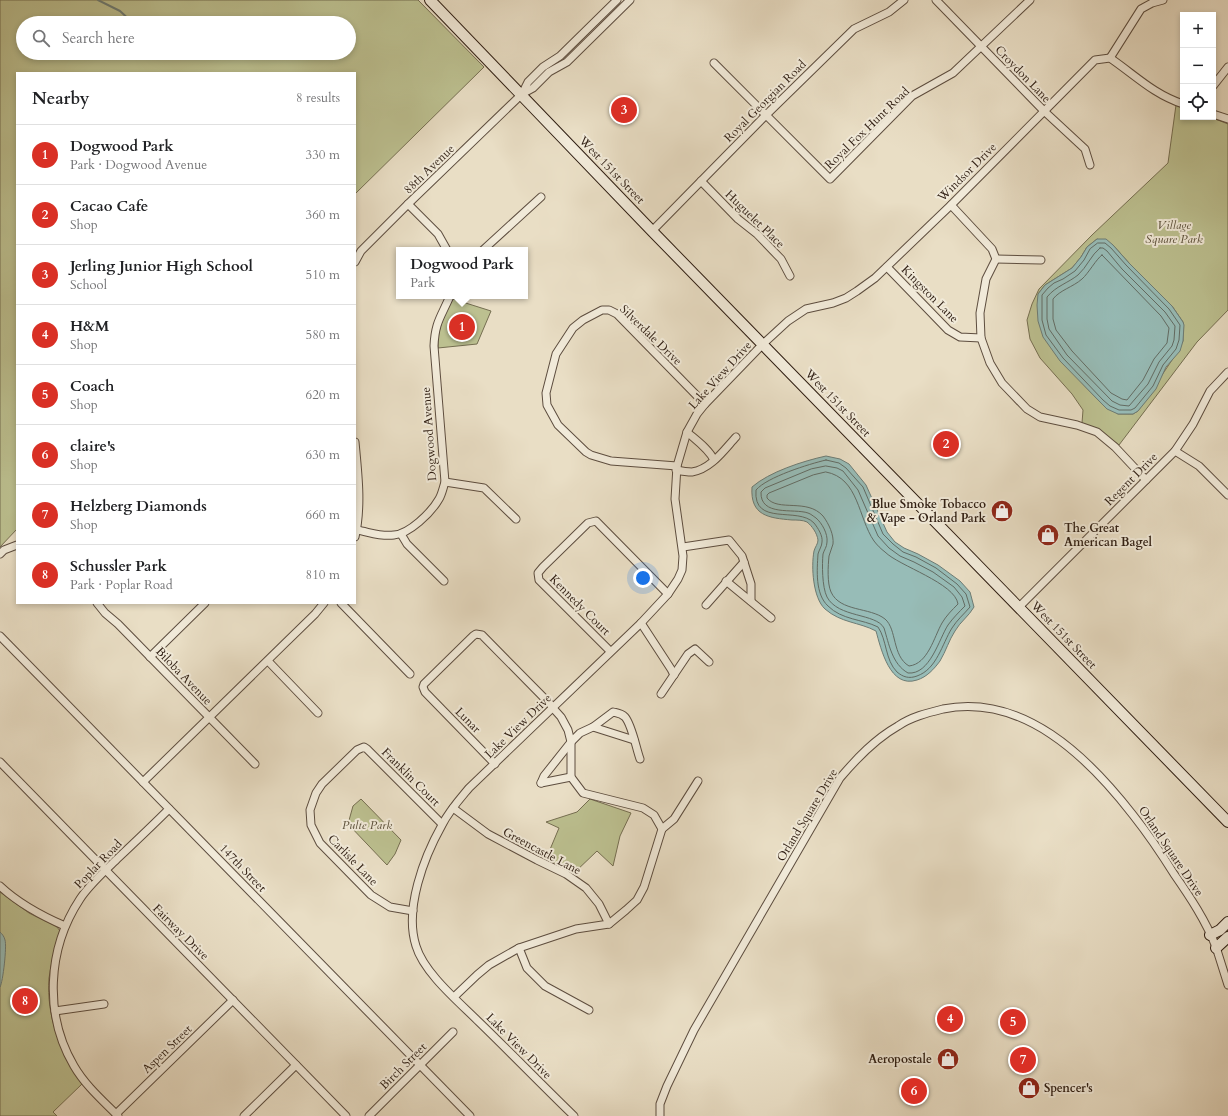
<!DOCTYPE html>
<meta charset="utf-8">
<style>
body{margin:0;font-family:Cardo,serif;background:#f6f6f6;color:#202124}
.controls{position:absolute;right:12px;top:12px;display:grid;overflow:hidden;border-radius:0px;box-shadow:0 2px 6px #0003}
.controls button{width:36px;height:36px;display:grid;place-items:center;padding:0;border:0;border-bottom:1px solid #e0e0e0;background:#fff;color:#202124;font:20px sans-serif}
.you{position:absolute;left:643px;top:578px;width:14px;height:14px;margin:-10px;border:3px solid #fff;border-radius:50%;background:#1a73e8;box-shadow:0 0 0 6px #1a73e833}
.badge{display:grid;place-items:center;width:26px;height:26px;border-radius:50%;background:#d93025;color:#fff;font-size:13px;font-weight:700}
.pin{position:absolute;translate:-50% -50%;border:2px solid #fff;box-shadow:0 1px 4px #0006}
.popup{position:absolute;left:396px;top:247px;width:132px;height:52px;box-sizing:border-box;display:grid;place-content:center;border-radius:0px;background:#fff;filter:drop-shadow(0 1px 3px #0005);font-size:13px;white-space:nowrap;color:#757577}
.popup b{font-size:15px;color:#202124}
.popup::after{content:'';position:absolute;left:50%;top:100%;margin-left:-8px;border:8px solid transparent;border-top-color:#fff}
.list{margin:0;padding:0;list-style:none}
h2{display:flex;justify-content:space-between;align-items:center;height:52px;margin:0;padding:0 16px;font-size:17px}
h2 small{font-size:13px;font-weight:400;color:#757577}
.list li{display:grid;grid-template-columns:26px 1fr auto;gap:12px;align-items:center;box-sizing:border-box;height:60px;padding:0 16px;border-top:1px solid #e0e0e0}
.list b{display:block;font-size:15px;white-space:nowrap}
.list p{margin:0;font-size:13px;white-space:nowrap;color:#757577}
.list em{font-size:13px;font-style:normal;color:#757577}
.icon{flex:none;width:22px;height:22px;fill:none;stroke:currentColor;stroke-width:2;stroke-linecap:round;stroke-linejoin:round}
.map{position:relative;flex:none;width:1228px;height:1116px;overflow:hidden}
.search{position:absolute;background:#fff;box-shadow:0 2px 6px #0003;left:16px;top:16px;width:340px;height:44px;display:flex;align-items:center;gap:10px;box-sizing:border-box;padding:0 14px;border-radius:22px;color:#757577;font-size:15px}
.panel{position:absolute;background:#fff;box-shadow:0 2px 6px #0003;left:16px;top:72px;width:340px;height:532px;border-radius:0px}
.map>svg:first-child{display:block}
.green{fill:#bcc090;stroke:#756e51;fill-rule:evenodd}
.water{fill:#97bcb7;stroke:#6d7c75}
.lines{fill:none;stroke-linecap:round;stroke-linejoin:round}
.shore{stroke:#626c64;stroke-width:1}
.stream{stroke:#6d7c75;stroke-width:2}
.street-casing{stroke:#5d4d3f;stroke-width:9}
.secondary-casing{stroke:#2e1d12;stroke-width:12}
.street{stroke:#f1ead9;stroke-width:7}
.secondary{stroke:#f1ead9;stroke-width:10}
.labels{text-anchor:middle;stroke-width:4;stroke-linejoin:round;paint-order:stroke}
.street-label{font-size:12px;fill:#2e1d12;stroke:#f1ead9}
.park-label{font-size:12px;font-style:italic;fill:#594e38;stroke:#f1ead9}
.poi-label{font-size:12px;font-weight:bold;fill:#2e1d12;stroke:#f1ead9;text-anchor:end}
</style>
<div class="map">
<svg width="1228" height="1116" viewBox="0 0 1228 1116">
<rect width="100%" height="100%" fill="#e9dec5"/>
<filter id="stains"><feTurbulence type="fractalNoise" baseFrequency=".005" numOctaves="4"/><feColorMatrix values="0 0 0 0 .2 0 0 0 0 .09 0 0 0 0 .02 0 0 0 .5 -.17"/></filter>
<radialGradient id="worn" r=".72"><stop offset=".6" stop-color="#630" stop-opacity="0"/><stop offset="1" stop-color="#630" stop-opacity=".3"/></radialGradient>
<g class="green">
<path d="M0,0H418L484,67L355,194V73H17V529L0,547ZM23,23H349V53H23Z"/>
<path d="M1176,105L1183,108V117H1210L1228,124V310L1197,342L1119,445L1104,434L1082,423L1083,410L1072,394L1040,358L1030,339L1027,320L1032,304L1039,289L1092,235L1168,163ZM1097,239L1113,245L1129,263L1172,306L1183,322V341L1172,360L1138,411L1133,414H1118L1101,403L1082,383L1038,294L1045,285L1072,268L1081,257L1087,247Z"/>
<path d="M453,299L491,311L477,344L438,348C437,329 444,315 453,299Z"/>
<polygon points="361,799 401,840 395,854 387,865 348,824 353,806"/>
<polygon points="590,799 631,813 620,836 613,866 597,851 574,873 546,859 559,828 546,822 577,812"/>
<path d="M0,892L29,913L57,927L60,931C57,946 51,961 49,978C46,1017 61,1053 82,1084L53,1112L57,1116H0Z"/>
</g>
<g class="water">
<polygon points="1097,239 1106,239 1113,245 1129,263 1172,306 1183,322 1184,325 1183,341 1180,351 1166,367 1156,389 1138,411 1133,414 1118,414 1107,409 1101,403 1060,361 1043,337 1038,321 1037,305 1038,294 1045,285 1072,268 1081,257 1087,247"/>
<path d="M826,456L840,459L849,464L866,485L887,532L895,542L904,548L918,554L938,565L960,581L970,592L974,607C969,616 960,622 955,631C949,640 946,651 940,661C934,669 927,677 917,680C890,689 881,649 876,631C859,622 841,623 825,609C813,598 811,567 814,551C815,547 818,544 818,540C817,533 812,526 807,522C803,520 797,520 792,520C769,518 750,516 752,487C769,472 803,461 826,456Z"/>
<path d="M0,932C2,934 4,936 5,940C7,946 3,982 0,987Z"/>
</g>
<g class="lines">
<g class="shore">
<polygon points="1098,243 1105,243 1111,248 1126,265 1169,309 1180,325 1179,340 1176,349 1163,365 1153,386 1135,408 1131,410 1119,410 1110,406 1103,400 1063,358 1046,335 1042,320 1042,295 1048,288 1054,283 1063,279 1075,271 1084,260 1090,249"/>
<path d="M1100,248H1103L1107,251L1122,269L1165,312L1175,326L1174,340L1172,346L1159,362L1148,384L1129,406L1120,405L1112,401L1067,355L1049,329L1047,319V297C1056,286 1068,283 1078,275C1087,267 1091,255 1100,248Z"/>
<path d="M1102,255L1161,316L1169,328L1167,343L1154,359L1143,380L1127,400L1122,399L1111,393L1072,351L1056,330L1053,319V299C1060,290 1073,287 1082,279C1088,274 1097,258 1102,255Z"/>
<path d="M826,460L839,463L846,468L863,487L883,534L893,544L903,552L916,557L936,568L957,584L966,594L970,607C964,614 957,620 952,628C942,644 937,669 917,676C909,679 903,677 897,672C885,660 887,640 878,627C862,619 842,620 828,606C815,594 817,570 818,554C819,550 822,546 822,542C823,536 818,528 814,523C798,506 753,527 756,490C767,477 809,464 826,460Z"/>
<path d="M826,466L837,468L843,471L858,490L878,536L889,548L900,556L914,562L933,572L954,587L962,597L965,606C959,612 953,618 948,625C939,639 930,675 908,673C892,664 889,644 884,628C876,613 838,618 827,597C822,587 822,564 823,554C824,550 827,547 827,542C828,534 822,523 816,518C813,516 811,514 808,513C794,508 760,517 761,492L765,488L811,469Z"/>
<path d="M826,472C859,478 858,518 874,541C877,545 881,549 885,552C899,566 955,583 958,604C952,610 946,616 942,623C934,637 928,664 909,666C892,656 897,629 885,619C870,607 840,612 831,592C827,583 828,566 829,556C830,552 832,548 833,544C834,535 829,524 823,516C807,498 778,512 767,498V495L769,493L813,475Z"/>
</g>
<polyline class="stream" points="98,0 120,11 133,23"/>
<g class="street-casing">
<g id="street">
<polyline points="936,0 1044,111 1085,149 1090,165"/>
<polyline points="1110,58 1141,9 1152,3 1163,0"/>
<polyline points="714,63 830,179 912,96 953,73 1030,0"/>
<polyline points="1213,86 1228,67"/>
<polyline points="522,94 528,82 543,67 560,56 617,0"/>
<polyline points="1213,114 1228,119"/>
<polyline points="701,181 738,219 757,234 781,259 790,276"/>
<polyline points="408,204 438,234 447,250"/>
<polyline points="951,205 992,249 996,259 986,279 980,313 981,338 990,363 1002,383 1027,409 1040,417 1077,425 1097,432 1115,447 1146,480"/>
<polyline points="652,231 766,115 854,29 889,12 904,0"/>
<polyline points="483,250 541,197"/>
<polyline points="996,259 1041,260"/>
<polyline points="355,262 361,251 408,204 522,94 533,88 549,72 567,62 630,0"/>
<polyline points="887,267 948,330 960,337 981,338"/>
<path d="M687,432C696,440 709,449 714,460"/>
<path d="M355,442C358,474 362,506 355,537"/>
<polyline points="1175,451 1199,466 1228,495"/>
<polyline points="677,466 611,461 591,455 586,452 558,425 547,405 546,393 556,354 573,328 583,320 602,310 609,310 617,314 705,404"/>
<path d="M676,470C681,471 687,472 692,472C711,469 724,450 736,437"/>
<polyline points="445,482 484,488 516,519"/>
<path d="M357,530C369,532 381,537 394,535C409,534 431,513 439,499C442,494 443,488 445,482L434,346C435,322 441,317 450,296"/>
<polyline points="401,534 407,544 444,581"/>
<polyline points="683,547 729,540 742,556 751,584 751,601"/>
<polyline points="0,554 4,550 17,545"/>
<polyline points="726,581 771,618"/>
<polyline points="97,603 105,613 118,624 255,764"/>
<polyline points="341,603 410,674"/>
<polyline points="706,605 744,562"/>
<polyline points="1019,607 1175,451 1193,424 1210,391 1228,372"/>
<polyline points="641,623 671,669 674,675"/>
<polyline points="0,636 470,1116"/>
<polyline points="610,651 539,580 538,573 543,567 588,523 596,521 668,594"/>
<polyline points="150,657 205,603"/>
<polyline points="268,661 318,713"/>
<polyline points="661,694 688,654 695,649 709,662"/>
<polyline points="593,727 634,740"/>
<polyline points="0,762 346,1116"/>
<polyline points="495,764 425,692 423,687 424,684 473,636 476,634 482,635 553,707"/>
<polyline points="143,782 315,614 324,603"/>
<path d="M541,783L544,776L571,742L580,733L593,727L613,712C617,713 621,713 625,717C632,725 636,748 640,759"/>
<polyline points="541,783 571,777"/>
<polyline points="453,808 488,834 537,860 566,874 586,888 599,904 609,924"/>
<polyline points="662,829 674,819 698,781"/>
<path d="M0,886C19,904 42,916 65,926"/>
<polyline points="413,911 390,907 371,895 320,843 311,825 310,810 316,793 322,784 357,750 364,747 367,749 442,824"/>
<polyline points="519,948 527,968 545,986 589,1010"/>
<polyline points="454,997 477,975 489,965 519,948 576,929 609,924 626,910 637,900 644,887 662,829 654,815 643,808 583,793 571,777 571,742 568,730 561,717 552,707"/>
<polyline points="55,1011 104,1004"/>
<polyline points="116,1114 233,1000"/>
<path d="M118,1116C102,1100 85,1085 74,1066C44,1015 47,949 80,899C90,884 104,872 117,859C134,843 152,826 169,809"/>
<polyline points="244,1116 296,1065"/>
<polyline points="369,1116 453,1032"/>
<path d="M574,1116C542,1085 511,1053 479,1022C459,1002 424,973 416,946C404,909 424,857 442,825C449,811 459,800 469,788L641,623L668,594L678,579L682,570L683,556L675,499L677,466L687,432L697,414L705,404L763,344L788,321L806,309L833,303L846,298L857,291L875,278L951,205L1095,60L1110,58C1135,75 1153,94 1183,104"/>
<path d="M660,1116V1104L667,1086L694,1030L840,778C857,758 875,739 898,726C911,717 927,713 943,709C1023,693 1088,757 1133,815C1148,834 1161,853 1174,874C1190,897 1206,921 1216,947C1220,960 1224,972 1228,985"/>
</g>
</g>
<g class="secondary-casing">
<g id="secondary">
<polyline points="430,0 652,231 1228,822"/>
<polyline points="1210,935 1220,930 1228,922"/>
<polyline points="1216,948 1228,937"/>
</g>
</g>
<use href="#street" class="street"/>
<use href="#secondary" class="secondary"/>
</g>
<defs>
<g id="shop-disc" transform="scale(1.15)"><circle r="9.5" fill="#8f2418" stroke="#f1ead9"/><path d="M-5-2.5h2.3a2.7 3.5 0 0 1 5.4 0H5L5.5 6h-11ZM-1.5-2.5h3a1.5 2.3 0 0 0-3 0Z" fill="#fff"/></g>
</defs>
<g fill-rule="evenodd">
<use href="#shop-disc" x="1002" y="511"/>
<use href="#shop-disc" x="1048" y="535"/>
<use href="#shop-disc" x="948" y="1059"/>
<use href="#shop-disc" x="1029" y="1088"/>
</g>
<g class="labels">
<g class="street-label">
<text transform="translate(1023 74) rotate(46)" y="4">Croydon Lane</text>
<text transform="translate(765 101) rotate(-45)" y="4">Royal Georgian Road</text>
<text transform="translate(867 128) rotate(-44)" y="4">Royal Fox Hunt Road</text>
<text transform="translate(429 169) rotate(-44)" y="4">88th Avenue</text>
<text transform="translate(612 170) rotate(46)" y="4">West 151st Street</text>
<text transform="translate(967 172) rotate(-45)" y="4">Windsor Drive</text>
<text transform="translate(755 219) rotate(44)" y="4">Huguelet Place</text>
<text transform="translate(930 294) rotate(45)" y="4">Kingston Lane</text>
<text transform="translate(651 335) rotate(44)" y="4">Silverdale Drive</text>
<text transform="translate(720 375) rotate(-48)" y="4">Lake View Drive</text>
<text transform="translate(838 403) rotate(46)" y="4">West 151st Street</text>
<text transform="translate(429 434) rotate(-94)" y="4">Dogwood Avenue</text>
<text transform="translate(1131 479) rotate(-45)" y="4">Regent Drive</text>
<text transform="translate(580 605) rotate(45)" y="4">Kennedy Court</text>
<text transform="translate(1064 635) rotate(46)" y="4">West 151st Street</text>
<text transform="translate(184 676) rotate(46)" y="4">Biloba Avenue</text>
<text transform="translate(468 720) rotate(45)" y="4">Lunar</text>
<text transform="translate(518 726) rotate(-44)" y="4">Lake View Drive</text>
<text transform="translate(411 777) rotate(45)" y="4">Franklin Court</text>
<text transform="translate(807 815) rotate(-59)" y="4">Orland Square Drive</text>
<text transform="translate(542 851) rotate(28)" y="4">Greencastle Lane</text>
<text transform="translate(1171 851) rotate(56)" y="4">Orland Square Drive</text>
<text transform="translate(353 860) rotate(46)" y="4">Carlisle Lane</text>
<text transform="translate(98 864) rotate(-46)" y="4">Poplar Road</text>
<text transform="translate(243 868) rotate(46)" y="4">147th Street</text>
<text transform="translate(181 932) rotate(45)" y="4">Fairway Drive</text>
<text transform="translate(519 1046) rotate(45)" y="4">Lake View Drive</text>
<text transform="translate(167 1049) rotate(-44)" y="4">Aspen Street</text>
<text transform="translate(403 1066) rotate(-45)" y="4">Birch Street</text>
</g>
<g class="park-label">
<text x="1174" y="229">Village<tspan x="1174" dy="14">Square Park</tspan></text>
<text x="367" y="829">Pulte Park</text>
</g>
<g class="poi-label">
<text x="986" y="508">Blue Smoke Tobacco<tspan x="986" dy="14">&amp; Vape - Orland Park</tspan></text>
<text x="1064" y="532" text-anchor="start">The Great<tspan x="1064" dy="14">American Bagel</tspan></text>
<text x="932" y="1063">Aeropostale</text>
<text x="1044" y="1092" text-anchor="start">Spencer's</text>
</g>
</g>
<rect width="100%" height="100%" filter="url(#stains)"/>
<rect width="100%" height="100%" fill="url(#worn)"/>
</svg>
<div class="controls">
<button>+</button>
<button>−</button>
<button><svg class="icon" aria-label="locate" viewBox="0 0 24 24"><circle cx="12" cy="12" r="6"/><path d="M12 2v4M12 18v4M2 12h4M18 12h4"/></svg></button>
</div>
<div class="you"></div>
<div class="pin badge" style="left:462px;top:327px">1</div>
<div class="popup"><b>Dogwood Park</b>Park</div>
<div class="pin badge" style="left:946px;top:444px">2</div>
<div class="pin badge" style="left:624px;top:110px">3</div>
<div class="pin badge" style="left:950px;top:1019px">4</div>
<div class="pin badge" style="left:1013px;top:1022px">5</div>
<div class="pin badge" style="left:914px;top:1091px">6</div>
<div class="pin badge" style="left:1023px;top:1060px">7</div>
<div class="pin badge" style="left:25px;top:1001px">8</div>
<div class="search"><svg class="icon" aria-label="search" viewBox="0 0 24 24"><circle cx="10" cy="10" r="6"/><path d="M15 15l6 6"/></svg>Search here</div>
<section class="panel">
<h2>Nearby<small>8 results</small></h2>
<ul class="list">
<li><span class="badge">1</span><div><b>Dogwood Park</b><p>Park · Dogwood Avenue</p></div><em>330 m</em></li>
<li><span class="badge">2</span><div><b>Cacao Cafe</b><p>Shop</p></div><em>360 m</em></li>
<li><span class="badge">3</span><div><b>Jerling Junior High School</b><p>School</p></div><em>510 m</em></li>
<li><span class="badge">4</span><div><b>H&amp;M</b><p>Shop</p></div><em>580 m</em></li>
<li><span class="badge">5</span><div><b>Coach</b><p>Shop</p></div><em>620 m</em></li>
<li><span class="badge">6</span><div><b>claire's</b><p>Shop</p></div><em>630 m</em></li>
<li><span class="badge">7</span><div><b>Helzberg Diamonds</b><p>Shop</p></div><em>660 m</em></li>
<li><span class="badge">8</span><div><b>Schussler Park</b><p>Park · Poplar Road</p></div><em>810 m</em></li>
</ul>
</section>
</div>
